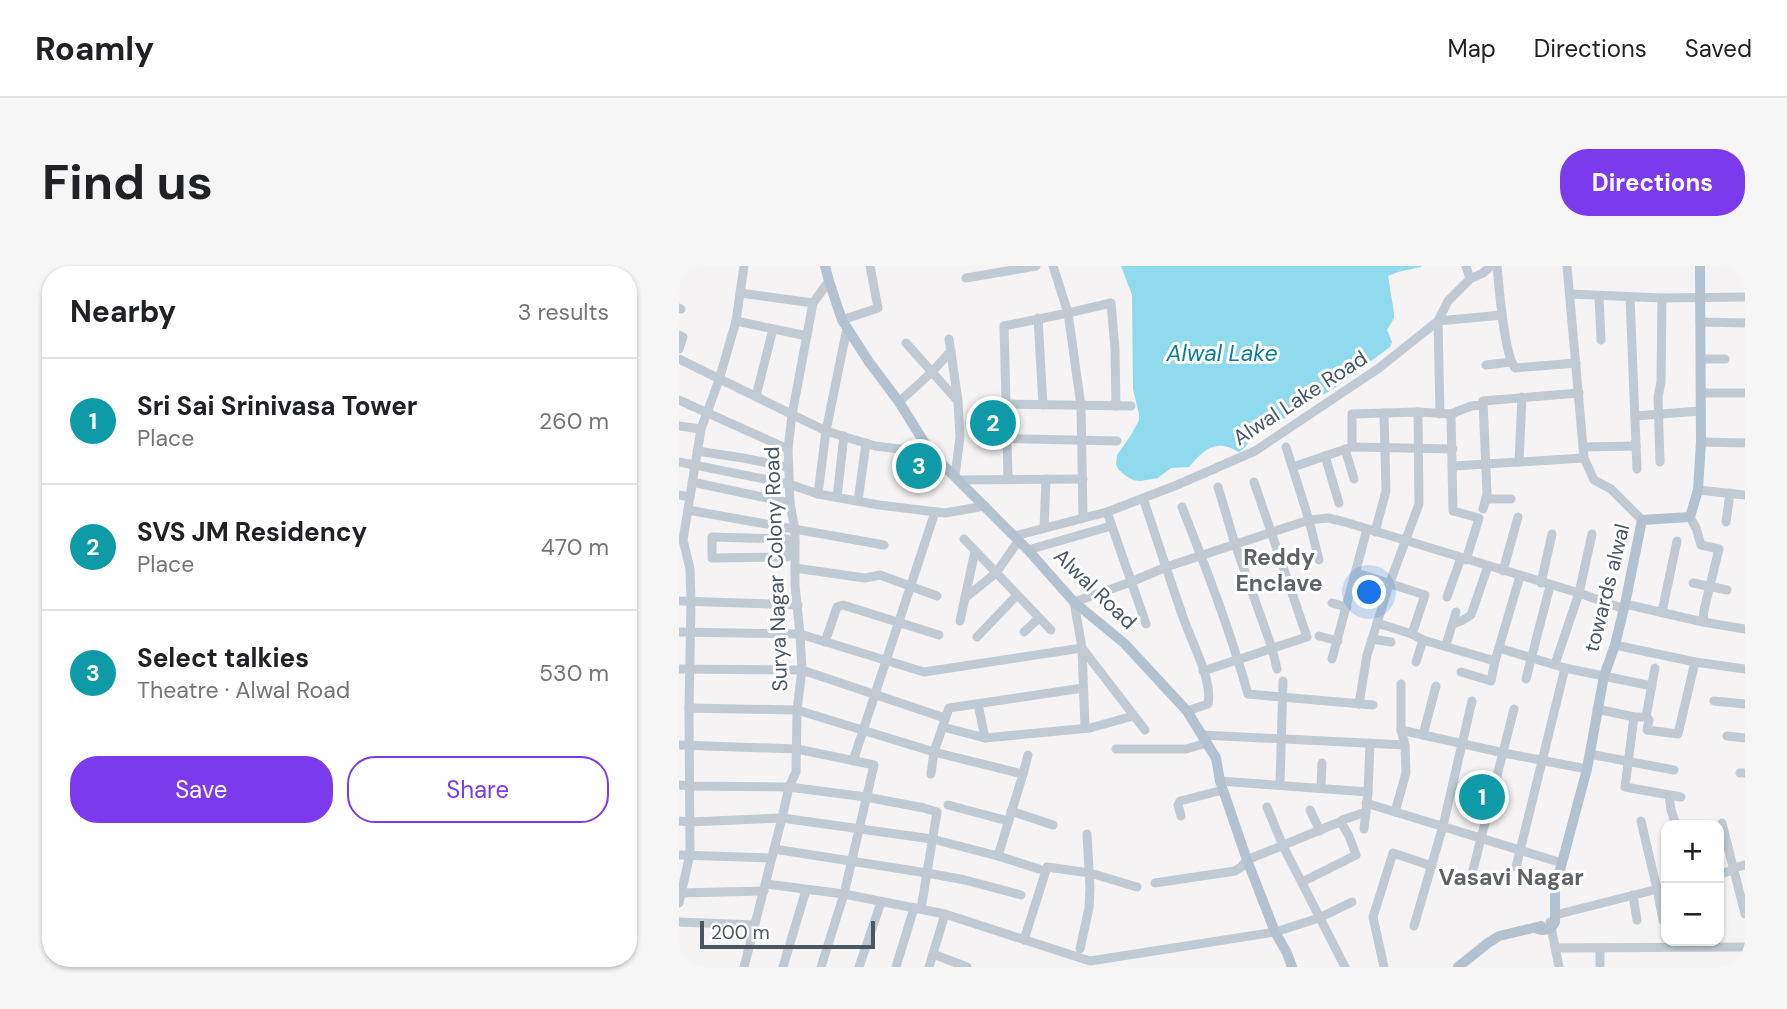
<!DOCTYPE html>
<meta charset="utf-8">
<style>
body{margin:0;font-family:"DM Sans",sans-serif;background:#f6f6f6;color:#202124}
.controls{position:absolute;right:21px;bottom:21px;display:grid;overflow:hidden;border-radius:14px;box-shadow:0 2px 5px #0004}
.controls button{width:63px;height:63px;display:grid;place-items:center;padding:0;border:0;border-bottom:2px solid #e0e0e0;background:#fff;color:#202124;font:35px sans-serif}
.scale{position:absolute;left:21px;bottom:18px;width:175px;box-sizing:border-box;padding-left:7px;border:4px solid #4a5661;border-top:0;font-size:19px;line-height:24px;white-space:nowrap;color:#4a5661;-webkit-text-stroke:5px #fff;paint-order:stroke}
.you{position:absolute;left:691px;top:327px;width:24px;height:24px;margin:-18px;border:5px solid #fff;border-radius:50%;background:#1a73e8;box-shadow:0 0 0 10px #1a73e833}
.badge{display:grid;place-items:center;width:46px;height:46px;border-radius:50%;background:#7c3aed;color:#fff;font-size:23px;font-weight:700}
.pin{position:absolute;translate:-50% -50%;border:4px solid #fff;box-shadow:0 2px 7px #0006}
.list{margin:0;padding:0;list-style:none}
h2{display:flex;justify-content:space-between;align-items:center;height:91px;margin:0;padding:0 28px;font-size:30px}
h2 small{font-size:23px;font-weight:400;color:#757577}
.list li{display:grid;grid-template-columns:46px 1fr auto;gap:21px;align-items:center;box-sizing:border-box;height:126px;padding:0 28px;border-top:2px solid #e0e0e0}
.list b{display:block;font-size:26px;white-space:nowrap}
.list p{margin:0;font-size:23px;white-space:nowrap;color:#757577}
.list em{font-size:23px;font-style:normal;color:#757577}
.actions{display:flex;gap:14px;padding:21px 28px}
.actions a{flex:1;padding:16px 0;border:2px solid #7c3aed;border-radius:28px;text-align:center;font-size:24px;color:#7c3aed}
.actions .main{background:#7c3aed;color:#fff}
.map{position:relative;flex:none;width:1066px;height:701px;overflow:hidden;border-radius:28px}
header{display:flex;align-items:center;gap:42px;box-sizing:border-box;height:98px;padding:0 35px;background:#fff;border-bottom:2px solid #e0e0e0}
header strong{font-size:33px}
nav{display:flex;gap:38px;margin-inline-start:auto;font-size:24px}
.intro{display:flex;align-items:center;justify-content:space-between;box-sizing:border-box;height:168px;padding:0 42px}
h1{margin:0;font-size:49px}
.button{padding:18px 32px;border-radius:28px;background:#7c3aed;color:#fff;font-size:24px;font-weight:700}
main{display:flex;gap:42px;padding:0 42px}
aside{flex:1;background:#fff;border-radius:28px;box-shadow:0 2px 5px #0004}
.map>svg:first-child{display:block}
.water{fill:#90daee}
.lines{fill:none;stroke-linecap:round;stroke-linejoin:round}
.minor{stroke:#c1cad2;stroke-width:9}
.major{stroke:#b3c2d1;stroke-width:10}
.labels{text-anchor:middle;stroke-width:6;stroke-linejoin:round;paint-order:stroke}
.street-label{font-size:21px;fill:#4a5661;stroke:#fff}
.water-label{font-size:23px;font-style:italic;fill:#0c7c9b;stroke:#fff}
.neighbourhood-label{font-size:23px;font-weight:bold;fill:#5f6368;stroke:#fff}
</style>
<header>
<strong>Roamly</strong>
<nav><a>Map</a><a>Directions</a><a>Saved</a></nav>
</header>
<div class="intro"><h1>Find us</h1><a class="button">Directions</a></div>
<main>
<aside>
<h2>Nearby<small>3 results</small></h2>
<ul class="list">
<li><span class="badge" style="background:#0f9aa8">1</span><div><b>Sri Sai Srinivasa Tower</b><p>Place</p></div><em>260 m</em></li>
<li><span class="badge" style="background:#0f9aa8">2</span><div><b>SVS JM Residency</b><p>Place</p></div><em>470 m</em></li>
<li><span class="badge" style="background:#0f9aa8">3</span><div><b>Select talkies</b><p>Theatre · Alwal Road</p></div><em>530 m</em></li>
</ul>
<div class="actions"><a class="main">Save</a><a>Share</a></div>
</aside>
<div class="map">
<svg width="1066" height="701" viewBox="0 0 1066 701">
<rect width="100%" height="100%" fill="#f5f3f3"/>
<path class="water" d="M442,0H742V1L719,6L709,10L715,47V52L708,64L713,76L711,81L657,121L575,171L564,183L560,186C556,184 553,182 549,181C531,175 520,190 510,201L492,202L479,212L461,215L454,214L447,210L440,204L437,199L438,189L452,169L460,154V148L454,123L453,29Z"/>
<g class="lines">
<g class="minor">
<polyline points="787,0 791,13"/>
<path d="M818,0C820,21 825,88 836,102L897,97"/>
<polyline points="888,0 905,192 915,214 932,223 963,254"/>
<polyline points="287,12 357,0"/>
<polyline points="61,27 134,37"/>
<polyline points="891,28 983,32 1066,31"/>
<polyline points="920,30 922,74"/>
<polyline points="951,31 958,203"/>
<polyline points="0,42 2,43"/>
<polyline points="359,52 364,139"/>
<polyline points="163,54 199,42 191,0"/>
<polyline points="57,55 128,70"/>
<polyline points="759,55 761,148"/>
<polyline points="759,55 823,49"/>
<polyline points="1021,56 1066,57"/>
<polyline points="0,69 4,71 0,83"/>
<polyline points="270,73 279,135 281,171 276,210"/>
<polyline points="227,77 278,134"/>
<polyline points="0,93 147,165 196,180 252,187"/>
<polyline points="1022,93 1046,93"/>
<polyline points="807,99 832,96"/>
<polyline points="1022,127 1066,127"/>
<polyline points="77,130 94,63"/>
<polyline points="0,134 109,183"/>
<polyline points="220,136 253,106 272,85"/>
<polyline points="326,138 452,140"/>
<polyline points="739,146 772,148 792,140 804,139"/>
<polyline points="772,148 774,245 800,252 787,294"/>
<polyline points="956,150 1021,145"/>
<polyline points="0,160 22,163"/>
<polyline points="302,172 438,175"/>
<polyline points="1022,176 1066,177"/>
<polyline points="607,181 630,254 640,294"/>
<polyline points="673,181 774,183"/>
<polyline points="904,181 957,180"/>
<polyline points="666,183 675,213"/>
<polyline points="18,185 64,192 109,201"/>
<polyline points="646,190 673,181 673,148 739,146 740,238 710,319 688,389 680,438"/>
<polyline points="0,196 110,218 139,228 200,239 266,247 306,240"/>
<polyline points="840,196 843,131"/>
<polyline points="981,196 979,131 982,116 983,32"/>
<polyline points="775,200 905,192"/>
<polyline points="614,201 646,190 660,237"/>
<polyline points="329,212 325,60 389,47 374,0"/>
<polyline points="279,214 404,213"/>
<polyline points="13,216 111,237"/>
<polyline points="539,221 556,278 593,382 598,403"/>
<polyline points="1019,224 1066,229"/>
<polyline points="139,228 147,165 168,62"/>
<polyline points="0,229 11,231"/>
<polyline points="158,231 165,170"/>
<path d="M464,232C477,271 490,311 504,351C512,375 534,414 529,438L508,445"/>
<polyline points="807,233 832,233"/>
<polyline points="179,235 187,177"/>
<path d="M503,241C527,302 551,364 569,428L694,439"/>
<polyline points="804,243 808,228 804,135 900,127"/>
<polyline points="9,244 205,279"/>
<polyline points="428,246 467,358"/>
<polyline points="1011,251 1017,262 1022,279 1040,283 1025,344 1024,356"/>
<polyline points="404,252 402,140 389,47 432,37 436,83 437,140"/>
<polyline points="1047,256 1051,227"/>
<polyline points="365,262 367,213"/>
<polyline points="696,266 707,225 705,147"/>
<polyline points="336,270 428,246 498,219 576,185 700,102 759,55 769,35 791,13 804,7 812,0"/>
<polyline points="285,273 372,364"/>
<polyline points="108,277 108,273 106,273 33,271 33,292 108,291 108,277 116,277"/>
<polyline points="349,284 432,260"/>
<polyline points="116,302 186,312 201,309 258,330"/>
<polyline points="824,305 839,251"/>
<polyline points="678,307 746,329 733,368"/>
<polyline points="862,317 873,268"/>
<polyline points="1014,317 1048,324"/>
<polyline points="768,331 782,292"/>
<polyline points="286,332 317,307 340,274"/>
<polyline points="0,335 119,339"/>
<polyline points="653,337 668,341"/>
<polyline points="946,338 1024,356 1066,363"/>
<polyline points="983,346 998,275"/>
<polyline points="281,355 296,285"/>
<polyline points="698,357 733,368 744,374 816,395"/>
<polyline points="774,358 784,354 792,349 809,300"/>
<polyline points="0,366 121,368 245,406 403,382"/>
<polyline points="345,366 360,352"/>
<polyline points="640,370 659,375"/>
<polyline points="298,371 338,329"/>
<polyline points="693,373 712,376"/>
<polyline points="146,376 158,341 164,339 260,369"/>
<polyline points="767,379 777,346"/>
<polyline points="936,379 1016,396 1066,403"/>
<polyline points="403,382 466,464"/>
<polyline points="820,382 886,402 973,420"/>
<polyline points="653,393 688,263"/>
<polyline points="737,396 744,374"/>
<polyline points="876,398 900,327 913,268"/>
<polyline points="0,403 123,404 266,452"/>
<polyline points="524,405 628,371 575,216"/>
<polyline points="782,406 812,415 816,395 841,310"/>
<polyline points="847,413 871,320"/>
<polyline points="1035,435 1066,438"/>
<polyline points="299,438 306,472"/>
<polyline points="10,442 118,444 255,486 344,508 319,590 360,603"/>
<polyline points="918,443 955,451 967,451 970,454 968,464 999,468 1016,396"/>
<polyline points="955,451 946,521 1002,531"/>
<polyline points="967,451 976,402"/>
<polyline points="264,461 306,472 411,462 454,450"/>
<polyline points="406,462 403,382 395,336 452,316 487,301 630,254 649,252 666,256 900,327 945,343"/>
<polyline points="722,464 825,487 908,503"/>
<polyline points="523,469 726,479"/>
<polyline points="744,469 757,420"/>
<polyline points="1048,470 1066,472"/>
<polyline points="0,479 118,483 195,499 165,628 142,701"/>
<polyline points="437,483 507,483 528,477"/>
<polyline points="910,488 995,504"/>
<polyline points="174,495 256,246"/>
<polyline points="1061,507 1066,507"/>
<polyline points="252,508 255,486 270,442 404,422"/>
<polyline points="344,508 349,489"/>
<polyline points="541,515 689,526"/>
<polyline points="0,519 11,520 110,521 187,531 245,542 258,546 242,643"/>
<polyline points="601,519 604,415"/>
<polyline points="642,522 643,497"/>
<polyline points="990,529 992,544 997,559"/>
<polyline points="687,537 883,597"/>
<polyline points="269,539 329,555"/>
<polyline points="588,541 604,580 666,701"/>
<polyline points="631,544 641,565"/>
<polyline points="332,545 374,559"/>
<polyline points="716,546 727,507 726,479 722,464 722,418"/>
<polyline points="502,550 499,539 501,535 544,524"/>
<polyline points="0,555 11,556 103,552 253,573 319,590"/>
<polyline points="962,555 978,623 984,654"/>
<polyline points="661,557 663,554 687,546"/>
<polyline points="1043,557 1066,648"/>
<polyline points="685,563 689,526 691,477"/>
<polyline points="95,583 248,607 286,614 342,629"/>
<polyline points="0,589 92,592"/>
<polyline points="837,601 886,402"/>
<polyline points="1054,602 1066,599"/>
<polyline points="794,604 835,443"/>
<polyline points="1040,608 1055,604"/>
<polyline points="476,617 556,605 562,601 568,594 658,557 663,558 670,570 677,589 623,616"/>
<polyline points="87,618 165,628 266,648 411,695 596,666 640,652 673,636"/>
<polyline points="0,627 85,625"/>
<polyline points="954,629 958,654"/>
<polyline points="0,637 11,588 10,442 12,336 11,303 4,274 22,163 40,114 57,55 65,0"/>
<polyline points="876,649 987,621"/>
<polyline points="0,656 76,659"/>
<polyline points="871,656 880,701"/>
<polyline points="735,660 764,560 793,435"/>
<polyline points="345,674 368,601 411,607 458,621"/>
<polyline points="877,682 1066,681"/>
<polyline points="921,682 921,701"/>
<polyline points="401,683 410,642 411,622 408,568"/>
<polyline points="254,688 288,701"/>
<polyline points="65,701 103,552 110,521 117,506 118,444 123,404 121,368 116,319 116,264 111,237 109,183 113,149 134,37 150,15"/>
<polyline points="104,701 127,624"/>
<polyline points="180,701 202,636"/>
<polyline points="217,701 235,642"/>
<polyline points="250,701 266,648"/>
<polyline points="705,701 694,651 714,587 753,600"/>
</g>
<g class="major">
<polyline points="146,0 150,15 163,54 190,96 220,136 252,187 349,284 395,336 445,377 508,445 537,492 541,515 568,594 596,666 608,687 613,701"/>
<path d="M856,662C863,666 873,664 876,656V623L908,503L925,410L936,379L946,338L963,254L1011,251L1019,224L1022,176L1021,0"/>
<polyline points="779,701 809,677 820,670 862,660"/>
</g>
</g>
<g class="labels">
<g class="street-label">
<text transform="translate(621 132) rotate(-33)" y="7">Alwal Lake Road</text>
<text transform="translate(97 303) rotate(-92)" y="7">Surya Nagar Colony Road</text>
<text transform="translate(928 322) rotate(-76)" y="7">towards alwal</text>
<text transform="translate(416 323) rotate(44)" y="7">Alwal Road</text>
</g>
<g class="water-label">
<text x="543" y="95">Alwal Lake</text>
</g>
<g class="neighbourhood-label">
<text x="600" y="299">Reddy<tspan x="600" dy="26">Enclave</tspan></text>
<text x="832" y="619">Vasavi Nagar</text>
</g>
</g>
</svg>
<div class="controls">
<button>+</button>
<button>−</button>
</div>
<div class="scale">200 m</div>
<div class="you"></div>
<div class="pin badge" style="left:803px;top:531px;background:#0f9aa8">1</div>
<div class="pin badge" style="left:314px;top:157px;background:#0f9aa8">2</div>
<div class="pin badge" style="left:240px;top:200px;background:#0f9aa8">3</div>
</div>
</main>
